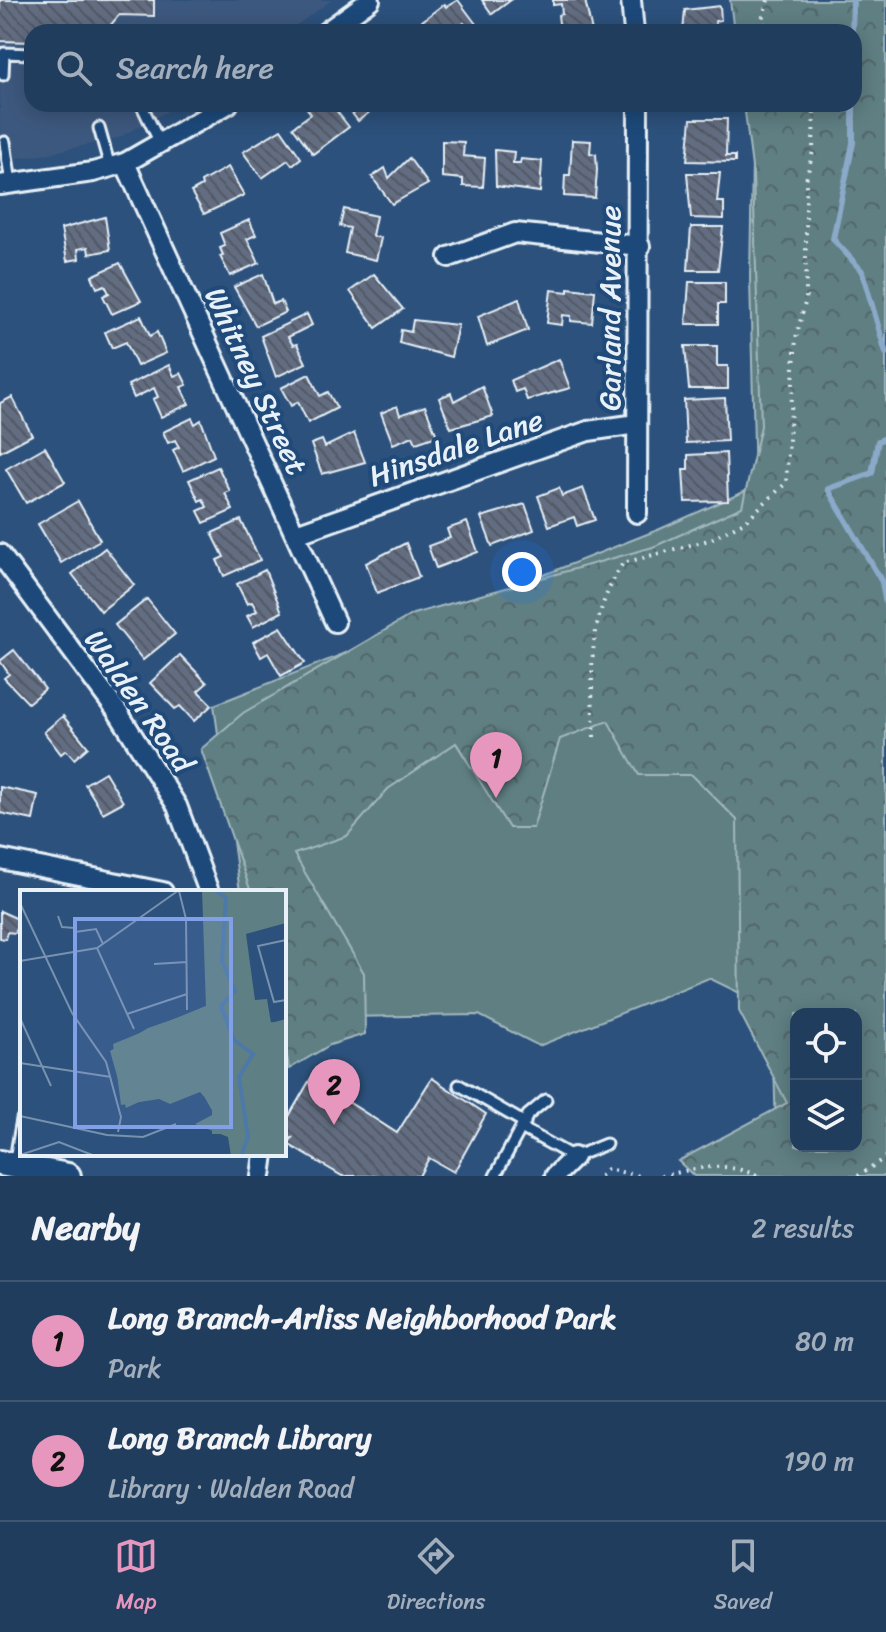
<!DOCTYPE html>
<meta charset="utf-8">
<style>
body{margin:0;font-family:Sriracha,sans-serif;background:#2d4866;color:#f1f3f6}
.controls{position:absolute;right:24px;bottom:24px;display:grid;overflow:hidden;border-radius:16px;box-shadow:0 4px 20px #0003}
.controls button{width:72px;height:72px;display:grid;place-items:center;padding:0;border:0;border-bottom:2px solid #3e5672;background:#213d5d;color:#f1f3f6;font:40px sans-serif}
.you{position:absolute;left:522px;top:572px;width:28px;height:28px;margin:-20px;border:6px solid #fff;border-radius:50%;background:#1a73e8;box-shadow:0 0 0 12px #1a73e833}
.badge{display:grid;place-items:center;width:52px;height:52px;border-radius:50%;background:#e797bd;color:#111;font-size:26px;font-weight:700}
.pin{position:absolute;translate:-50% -66px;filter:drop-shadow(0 2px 4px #0008)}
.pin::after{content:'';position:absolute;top:42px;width:28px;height:24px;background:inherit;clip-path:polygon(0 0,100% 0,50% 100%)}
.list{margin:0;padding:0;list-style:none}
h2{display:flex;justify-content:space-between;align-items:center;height:104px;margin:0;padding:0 32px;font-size:34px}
h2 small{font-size:26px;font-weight:400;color:#a2aebc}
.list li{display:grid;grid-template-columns:52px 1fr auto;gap:24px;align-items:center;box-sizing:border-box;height:120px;padding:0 32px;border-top:2px solid #3e5672}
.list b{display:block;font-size:30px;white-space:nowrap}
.list p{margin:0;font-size:26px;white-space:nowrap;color:#a2aebc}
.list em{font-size:26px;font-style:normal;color:#a2aebc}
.icon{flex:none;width:44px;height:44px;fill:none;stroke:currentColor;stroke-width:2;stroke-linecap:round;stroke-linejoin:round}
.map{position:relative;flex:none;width:886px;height:1176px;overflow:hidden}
.search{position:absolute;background:#213d5d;box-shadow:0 4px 20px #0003;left:24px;right:24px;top:24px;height:88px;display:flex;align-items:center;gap:20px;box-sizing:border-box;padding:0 28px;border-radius:24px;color:#a2aebc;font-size:30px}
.sheet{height:344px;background:#213d5d}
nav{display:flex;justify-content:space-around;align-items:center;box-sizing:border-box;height:112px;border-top:2px solid #3e5672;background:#213d5d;font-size:22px;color:#a2aebc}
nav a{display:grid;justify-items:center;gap:4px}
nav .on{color:#e797bd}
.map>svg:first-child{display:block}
.built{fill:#3c597e}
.green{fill:#5e7f83;stroke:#a3b8be;stroke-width:2;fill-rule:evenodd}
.forest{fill:url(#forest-crowns);stroke:#a3b8be;stroke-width:2;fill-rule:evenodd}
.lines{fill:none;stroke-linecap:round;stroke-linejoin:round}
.stream{stroke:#8ba9c8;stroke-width:6}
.building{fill:url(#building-back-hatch);stroke:#e8f1f8;stroke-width:2}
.lane-casing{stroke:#e8f1f8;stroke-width:15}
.street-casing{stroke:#e8f1f8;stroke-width:24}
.secondary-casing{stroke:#e8f1f8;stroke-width:30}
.path{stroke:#e8f1f8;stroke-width:4;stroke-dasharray:2 6;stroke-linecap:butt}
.lane{stroke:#1f4a7a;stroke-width:9}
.street{stroke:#1f4a7a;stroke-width:18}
.secondary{stroke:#1f4a7a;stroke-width:24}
.labels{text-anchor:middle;stroke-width:8;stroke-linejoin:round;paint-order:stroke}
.street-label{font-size:30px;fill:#e8f1f8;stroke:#1f4a7a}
.inset-river{fill:none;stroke:#4d79a8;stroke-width:4}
.inset-road{fill:none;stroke:#7791ae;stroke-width:2}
.view{fill:#82a0e8;fill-opacity:0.15;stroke:#82a0e8;stroke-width:4}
.inset-edge{fill:none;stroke:#e8f1f8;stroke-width:4}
</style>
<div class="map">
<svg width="886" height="1176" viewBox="0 0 886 1176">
<defs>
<pattern id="forest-crowns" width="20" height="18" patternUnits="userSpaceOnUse" patternTransform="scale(2)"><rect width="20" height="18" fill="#5e7f83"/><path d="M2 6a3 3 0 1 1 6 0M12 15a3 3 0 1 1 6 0" fill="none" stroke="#536669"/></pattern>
<pattern id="building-back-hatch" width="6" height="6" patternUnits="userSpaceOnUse" patternTransform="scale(2)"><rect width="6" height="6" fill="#626d82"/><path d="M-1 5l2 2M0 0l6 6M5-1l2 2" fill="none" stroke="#535963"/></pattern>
</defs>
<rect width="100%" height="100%" fill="#2c517c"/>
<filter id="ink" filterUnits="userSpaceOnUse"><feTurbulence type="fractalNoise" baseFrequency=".0125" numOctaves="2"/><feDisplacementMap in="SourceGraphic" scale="16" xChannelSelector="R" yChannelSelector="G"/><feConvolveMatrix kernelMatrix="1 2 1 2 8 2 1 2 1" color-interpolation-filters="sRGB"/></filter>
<g filter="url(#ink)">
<polygon class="built" points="0,0 332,0 287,32 32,32 32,104 181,104 118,138 41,155 0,160"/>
<path class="green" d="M886,0V1176H777L774,1059L748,997L709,978L539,1046L479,1015L339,1017L284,1043V892H240L214,705L660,529L755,487L750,277L753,104H854V32ZM796,1014H856V1146H796Z"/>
<path class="forest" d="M730,0H886V1176H694L678,1161L787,1103L739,1011L737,820L692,775H639L608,721L560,739L533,828H509L456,743L388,789L347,836L294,854L364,973L365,1034L330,1045L289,1069L284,1037V892H251L201,749L243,713L413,614L653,547L742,507L761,426L753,175L744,104H854V32H734ZM796,1014H856V1146H796Z"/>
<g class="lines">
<g class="stream">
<polyline points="852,32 853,0"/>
<polyline points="854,72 854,87"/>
<polyline points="853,104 853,143 833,239 862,271 886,353"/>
<polyline points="886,438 878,441 872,473 828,489 882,582 886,605"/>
</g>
</g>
<g class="building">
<polygon points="0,0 154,0 154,16 119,15 105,32 32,32 32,42 0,41"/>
<polygon points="458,0 476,24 469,30 464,23 453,32 429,32 421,22 444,4 446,7"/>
<polygon points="482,0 511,0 492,14"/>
<polygon points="553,0 585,0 592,32 560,32 558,15 562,14 561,4 553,5"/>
<polygon points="720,6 721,20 715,21 716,32 683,32 685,10"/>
<polygon points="311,104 331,104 349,127 313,154 293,127 311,114 306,107"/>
<polygon points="345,104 380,104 358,121"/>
<polygon points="691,119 727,119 726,156 735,156 735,162 687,161"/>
<polygon points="281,129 301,158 292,165 288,160 262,178 243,152"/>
<polygon points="572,140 591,141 590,153 596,154 597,170 595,198 564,196 565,175 570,175"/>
<polygon points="442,141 464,142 463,156 485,158 483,187 463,186 463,179 442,177"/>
<polygon points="495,150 514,152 513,163 520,163 521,159 542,161 540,192 496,186"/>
<polygon points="409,158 428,184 392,204 372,177 385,168 389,178"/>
<polygon points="228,167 244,195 204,214 191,192 202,186 201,182"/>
<polygon points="687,173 720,173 717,202 724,202 724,219 691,218"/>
<polygon points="344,209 376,216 372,236 381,238 376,260 345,253 350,228 340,226"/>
<polygon points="105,217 110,250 89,254 88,247 78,249 79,259 67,261 61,229"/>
<polygon points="249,220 256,235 247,239 259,263 230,276 220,256 223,255 220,248 225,246 220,233"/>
<polygon points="691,227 723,227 718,270 688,270"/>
<polygon points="120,263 141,301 112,314 103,296 109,293 105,285 97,288 92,276"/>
<polygon points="263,274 273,304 281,301 286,312 256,326 234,287"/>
<polygon points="374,274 403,309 376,328 350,291"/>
<polygon points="689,282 725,282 725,304 718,304 718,324 686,324"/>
<polygon points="568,288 595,291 592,323 571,321 571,316 563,315 562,325 547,323 551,290 568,292"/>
<polygon points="519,299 528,330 487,346 478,316"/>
<polygon points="307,314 312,325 288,337 293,345 297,344 306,363 276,377 261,336"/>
<polygon points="141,316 150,336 157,332 166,353 137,366 126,342 112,348 105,332"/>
<polygon points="413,320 458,325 451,357 399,343 401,330 411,332"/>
<polygon points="685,346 717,346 717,366 728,366 728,389 689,389"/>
<polygon points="559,359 570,388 527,400 523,389 515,392 511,380"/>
<polygon points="169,365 174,376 181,373 187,385 181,387 189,404 161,417 153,399 158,397 154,388 134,398 128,385"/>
<polygon points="309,374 320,396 328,392 337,408 308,423 298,402 291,406 281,388"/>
<polygon points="482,386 493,416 451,428 439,398 451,393 454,401"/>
<polygon points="12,397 32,435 0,452 0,403"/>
<polygon points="725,398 727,441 686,443 684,400"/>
<polygon points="397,406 400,415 425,406 437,436 416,443 413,436 393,444 381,413"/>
<polygon points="192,418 195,424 201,420 214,456 183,471 173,450 179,447 175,440 168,443 163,432"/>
<polygon points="354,433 365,462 322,474 311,444 322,440 325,447"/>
<polygon points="45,447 65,482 26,503 6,469"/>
<polygon points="726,453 728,501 685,502 683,469 688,469 688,455"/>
<polygon points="218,467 230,491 225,493 233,510 204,523 198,511 207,507 203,499 199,501 189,480"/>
<polygon points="559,488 562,496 583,488 595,520 577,526 574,517 549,526 538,496"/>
<polygon points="78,501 100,540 61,563 38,524"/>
<polygon points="525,504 534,530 492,546 481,517"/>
<polygon points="241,520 260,560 224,576 217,560 224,557 212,533"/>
<polygon points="467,522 478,552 436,568 428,546 450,538 447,529"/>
<polygon points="406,543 419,577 377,593 366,563"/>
<polygon points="105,548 134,585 101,611 72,574"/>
<polygon points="265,570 282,612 253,627 247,616 257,611 252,602 247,604 237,584"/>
<polygon points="147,599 175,634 143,660 115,625"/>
<polygon points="281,627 305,663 281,676 268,653 261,657 253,642"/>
<polygon points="14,650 45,689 28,703 4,678 9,674 0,661"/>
<polygon points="180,655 207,683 198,691 212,705 194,721 180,706 175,709 150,683"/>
<polygon points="63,716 88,747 74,759 66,750 61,754 44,732"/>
<polygon points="105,772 123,802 103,813 85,784"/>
<polygon points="0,787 38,795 33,820 0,813"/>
<polygon points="0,911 18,919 15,933 7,932 5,939 0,938"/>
<polygon points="311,1078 397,1133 432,1078 486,1114 454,1172 429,1158 419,1176 342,1176 288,1144 292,1138 284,1140 284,1117 289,1116"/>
</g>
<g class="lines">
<g class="lane-casing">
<g id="lane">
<polyline points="3,75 4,53 32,54"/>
<polyline points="141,104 160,143"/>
<polyline points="99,128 110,167"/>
<polyline points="5,142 11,183"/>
<polyline points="459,1085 525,1123"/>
<polyline points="523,1129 574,1157 606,1144"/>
<polyline points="14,1165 22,1119"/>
<polyline points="495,1176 528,1115 546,1100"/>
</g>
</g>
<g class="street-casing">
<g id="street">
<polyline points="631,0 634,32"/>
<polyline points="326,32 370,0"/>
<polyline points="125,163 335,622"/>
<polyline points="0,185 93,172 125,163 228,104"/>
<polyline points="449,257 515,233 640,246"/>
<polyline points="637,513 638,104"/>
<polyline points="296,534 588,431 637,424"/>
<polyline points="0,554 119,714 177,806 209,892"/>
<polyline points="0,859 163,892"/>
<polyline points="261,1176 264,1154"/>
<polyline points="555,1176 574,1157"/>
</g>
</g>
<g class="secondary-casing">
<polyline id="secondary" points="0,1163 68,1176"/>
</g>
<g class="path">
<polyline points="768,32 762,19 768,0"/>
<path d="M594,737C591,670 586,622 623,563L709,540L744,522L786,483L796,338L806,299V180L813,151L814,104"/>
<polyline points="600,1176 607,1169 640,1176"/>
<path d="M661,1176C702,1168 718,1160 759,1176"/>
<polyline points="858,1176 886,1157"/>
</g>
<use href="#lane" class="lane"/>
<use href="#street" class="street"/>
<use href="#secondary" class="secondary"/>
</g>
</g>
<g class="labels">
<g class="street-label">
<text transform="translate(610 308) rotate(-90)" y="10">Garland Avenue</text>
<text transform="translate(256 381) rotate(65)" y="10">Whitney Street</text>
<text transform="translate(456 448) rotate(-19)" y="10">Hinsdale Lane</text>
<text transform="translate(139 701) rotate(55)" y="10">Walden Road</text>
</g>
</g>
<g transform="translate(20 890)">
<rect width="266" height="266" fill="#2c517c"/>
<path d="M184,0H266V33L226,44L235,110L247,109L251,133L266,129V266H212L210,244H192V216L180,202L150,214L139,209L101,215L93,154L188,115Z" fill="#5e7f83"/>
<path d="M182,0H209L227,58L234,110L245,113L247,132L266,133V159L248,164L233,185L240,221L228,251L230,266H211L208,247L175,234L194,224L185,208V174L177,166H168L162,157L145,176L135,161L107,180L119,212L106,218L90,161L128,138L186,118Z" fill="#5e7f83"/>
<path class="inset-river" d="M195,0L206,8L202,71L215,101L201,116L214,150L233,164L219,187L228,247L221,266"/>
<path class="inset-road" d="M159,1L166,29L167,120M0,13L52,123L86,172L101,227L98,242M38,26L42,37L55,38M55,42L76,39L83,54M266,50L238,56L254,112L266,110M77,58L114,139M0,71L77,58L159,0M134,74L167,72M107,124L167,104M0,128L31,196M0,173L91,187M0,226L87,245L123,247L156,234M0,265L39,252L75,266"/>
<path class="view" d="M55,29H211V237H55Z"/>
<rect width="266" height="266" class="inset-edge"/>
</g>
</svg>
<div class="controls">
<button><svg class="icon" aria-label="locate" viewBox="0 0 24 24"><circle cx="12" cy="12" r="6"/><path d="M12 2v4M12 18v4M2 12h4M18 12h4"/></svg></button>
<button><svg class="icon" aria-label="layers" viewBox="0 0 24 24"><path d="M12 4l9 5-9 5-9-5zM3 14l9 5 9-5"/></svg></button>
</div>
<div class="you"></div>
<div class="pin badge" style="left:496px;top:798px">1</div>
<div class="pin badge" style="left:334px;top:1125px">2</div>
<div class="search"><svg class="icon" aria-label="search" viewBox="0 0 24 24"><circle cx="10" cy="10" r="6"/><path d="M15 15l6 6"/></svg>Search here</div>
</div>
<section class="sheet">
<h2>Nearby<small>2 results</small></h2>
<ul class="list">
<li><span class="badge">1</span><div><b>Long Branch-Arliss Neighborhood Park</b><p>Park</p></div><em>80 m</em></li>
<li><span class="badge">2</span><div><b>Long Branch Library</b><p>Library · Walden Road</p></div><em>190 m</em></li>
</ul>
</section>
<nav>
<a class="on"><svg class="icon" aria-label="map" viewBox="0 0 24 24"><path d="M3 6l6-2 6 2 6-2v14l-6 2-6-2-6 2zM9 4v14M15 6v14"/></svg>Map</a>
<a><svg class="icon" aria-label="directions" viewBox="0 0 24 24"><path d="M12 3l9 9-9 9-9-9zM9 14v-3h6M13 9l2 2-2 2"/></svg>Directions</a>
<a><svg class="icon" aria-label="saved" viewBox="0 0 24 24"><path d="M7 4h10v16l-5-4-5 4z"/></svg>Saved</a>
</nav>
